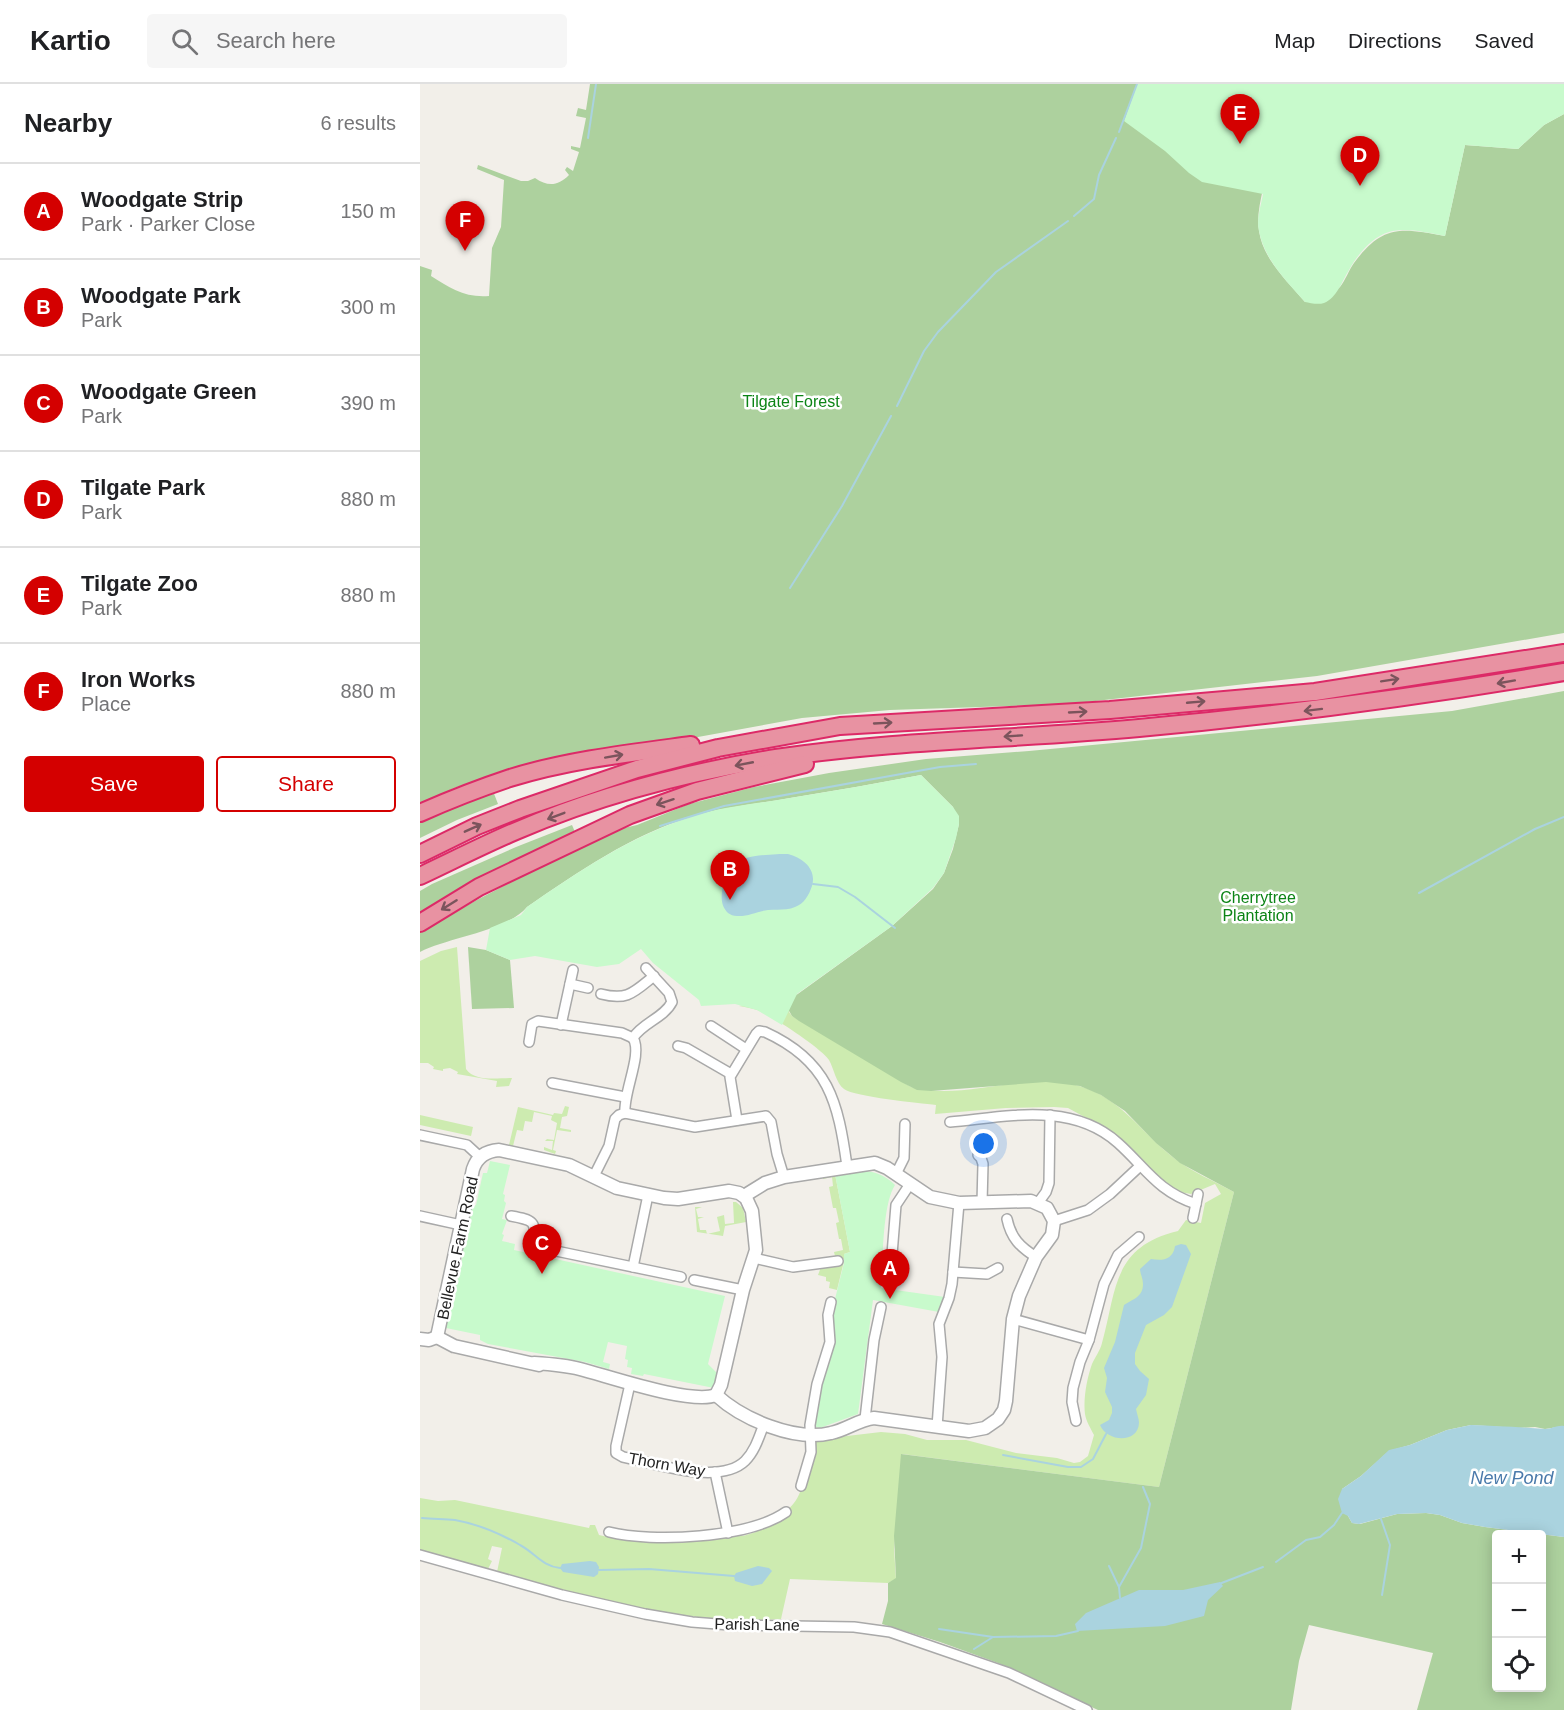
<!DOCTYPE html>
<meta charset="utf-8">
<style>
body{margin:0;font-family:Helvetica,sans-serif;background:#f6f6f6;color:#202124}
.controls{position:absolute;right:18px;bottom:18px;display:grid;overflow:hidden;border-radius:6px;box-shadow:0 3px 15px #0003}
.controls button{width:54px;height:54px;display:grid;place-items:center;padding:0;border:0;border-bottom:2px solid #e0e0e0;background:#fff;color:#202124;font:30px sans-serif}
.you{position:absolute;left:564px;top:1060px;width:21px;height:21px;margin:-15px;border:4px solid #fff;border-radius:50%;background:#1a73e8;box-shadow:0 0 0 9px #1a73e833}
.badge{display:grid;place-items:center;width:39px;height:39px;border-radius:50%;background:#d40000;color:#fff;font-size:20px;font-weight:700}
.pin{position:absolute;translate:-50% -50px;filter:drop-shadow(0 2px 3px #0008)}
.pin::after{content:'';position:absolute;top:32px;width:21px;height:18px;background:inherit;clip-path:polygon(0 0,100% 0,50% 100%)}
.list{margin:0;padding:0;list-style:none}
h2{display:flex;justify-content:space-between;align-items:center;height:78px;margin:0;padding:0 24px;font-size:26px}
h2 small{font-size:20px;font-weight:400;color:#757577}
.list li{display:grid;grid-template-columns:39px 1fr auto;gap:18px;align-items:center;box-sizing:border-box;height:96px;padding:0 24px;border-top:2px solid #e0e0e0}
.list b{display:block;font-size:22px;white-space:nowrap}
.list p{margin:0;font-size:20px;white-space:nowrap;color:#757577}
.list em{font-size:20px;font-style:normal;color:#757577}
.actions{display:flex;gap:12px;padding:18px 24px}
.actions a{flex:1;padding:14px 0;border:2px solid #d40000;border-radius:6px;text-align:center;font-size:21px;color:#d40000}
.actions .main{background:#d40000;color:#fff}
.icon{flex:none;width:33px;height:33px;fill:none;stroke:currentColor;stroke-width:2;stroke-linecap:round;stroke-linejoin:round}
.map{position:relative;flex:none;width:1144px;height:1626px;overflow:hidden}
header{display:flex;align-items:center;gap:36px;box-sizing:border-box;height:84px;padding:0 30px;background:#fff;border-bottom:2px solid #e0e0e0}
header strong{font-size:28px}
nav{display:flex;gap:33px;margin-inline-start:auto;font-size:21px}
.search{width:420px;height:54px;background:#f6f6f6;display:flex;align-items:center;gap:15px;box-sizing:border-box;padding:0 21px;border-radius:6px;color:#757577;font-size:22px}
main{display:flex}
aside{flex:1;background:#fff}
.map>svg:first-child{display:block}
.grass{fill:#cdebb0}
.forest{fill:#add19e;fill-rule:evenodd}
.park{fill:#c8facc}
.water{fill:#aad3df}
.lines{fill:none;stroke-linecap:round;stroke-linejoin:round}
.stream{stroke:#aad3df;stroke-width:2}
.minor-casing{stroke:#a9a9a9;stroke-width:12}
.tertiary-casing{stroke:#a9a9a9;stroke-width:15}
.motorway-casing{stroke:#dc2a67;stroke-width:20}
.minor{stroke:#fff;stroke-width:9}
.tertiary{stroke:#fff;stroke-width:12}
.motorway{stroke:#e892a2;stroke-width:16}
.oneway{stroke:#7b545c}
.labels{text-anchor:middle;stroke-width:5;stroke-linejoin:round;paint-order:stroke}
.park-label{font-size:16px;fill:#0c8416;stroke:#fff}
.street-label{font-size:16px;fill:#222;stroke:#fff}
.water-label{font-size:18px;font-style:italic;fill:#4a7aab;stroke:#fff}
</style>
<header>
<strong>Kartio</strong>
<div class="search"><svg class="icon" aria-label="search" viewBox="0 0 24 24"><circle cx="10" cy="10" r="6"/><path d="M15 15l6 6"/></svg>Search here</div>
<nav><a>Map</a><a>Directions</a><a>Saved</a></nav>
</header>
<main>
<aside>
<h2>Nearby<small>6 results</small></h2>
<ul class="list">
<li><span class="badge">A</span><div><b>Woodgate Strip</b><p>Park · Parker Close</p></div><em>150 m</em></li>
<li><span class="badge">B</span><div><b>Woodgate Park</b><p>Park</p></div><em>300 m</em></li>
<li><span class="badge">C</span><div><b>Woodgate Green</b><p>Park</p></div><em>390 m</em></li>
<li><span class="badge">D</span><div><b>Tilgate Park</b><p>Park</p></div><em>880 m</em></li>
<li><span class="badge">E</span><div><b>Tilgate Zoo</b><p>Park</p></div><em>880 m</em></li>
<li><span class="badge">F</span><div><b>Iron Works</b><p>Place</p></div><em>880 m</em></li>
</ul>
<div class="actions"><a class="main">Save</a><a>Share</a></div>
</aside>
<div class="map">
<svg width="1144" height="1626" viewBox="0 0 1144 1626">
<rect width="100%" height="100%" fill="#f2efe9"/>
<g class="grass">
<path d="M37,863L46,985C55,998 77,994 92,994L89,1002L76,1003L77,997L37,990L38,988L30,984L23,985V987L13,985L14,983L8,979H0V877L21,867Z"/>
<path d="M377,910L369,928L372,932L491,1003C542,1017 598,989 651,1000C698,1009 719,1047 754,1074C772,1088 794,1097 814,1108L739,1403L482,1370L474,1465L476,1495L468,1499L370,1495L361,1535C263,1541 170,1515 77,1488L82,1464L72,1462L68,1475L72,1477L67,1487L0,1469V1414L18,1417L35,1416L169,1444L170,1441H175L179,1451L188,1453L189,1451L318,1450L323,1452L336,1448L337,1444C358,1432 374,1428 382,1403L386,1404L394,1370L393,1356L461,1348L485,1350L507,1356H546L596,1369L637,1374L654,1379L660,1378L668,1372L674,1351C671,1345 666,1337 665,1330C663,1315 667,1294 672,1280C675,1273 680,1267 682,1259C697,1205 692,1163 758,1147L766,1136L781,1139L785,1119L801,1110L795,1100L771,1110L760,1108L741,1095L694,1049L648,1024L634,1023L586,1024L515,1030L516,1021C499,1019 435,1013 424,1005C416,999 414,985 409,976C401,964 351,931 337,926C331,924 325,923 319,922Z"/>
<polygon points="145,1022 149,1023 147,1032 142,1033 140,1044 151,1046 151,1048 137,1046 133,1066 136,1067 135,1070 124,1066 124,1063 132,1066 133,1057 125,1057 127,1055 134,1056 137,1039 131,1036 132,1032 114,1028 112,1038 105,1037 103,1047 97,1046 93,1062 89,1061 98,1023 133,1031 134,1029 142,1030"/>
<polygon points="0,1031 53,1043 51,1052 0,1041"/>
<polygon points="415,1090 430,1168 424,1170 424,1175 415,1172 414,1168 423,1166 421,1155 419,1155 416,1139 419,1138 416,1124 413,1124 409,1103 413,1102 412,1093 403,1095 403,1092"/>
<polygon points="313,1118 316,1118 323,1124 326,1138 305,1142 303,1152 277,1148 275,1123 282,1123 276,1125 278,1133 284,1133 278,1135 280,1146 286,1146 287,1150 300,1147 297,1133 304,1131 305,1140 314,1139"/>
<polygon points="420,1177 424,1177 417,1206 409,1204 410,1198 406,1197 406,1193 398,1191 401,1183 406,1181 409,1183 416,1182"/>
</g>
<g class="forest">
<path d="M170,0H799L851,72C847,93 835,126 839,147C843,175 867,197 885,218C893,215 914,209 920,203C925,197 929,186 934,179C963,140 981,144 1025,152L1045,61L1098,65L1124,41L1144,30V549L897,592L649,620L470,626L382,634L80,689L34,704L0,722V182L12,186L11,192C30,204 45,214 69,212L72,164L81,143L84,96L57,85L58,81L101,97H108L115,94C128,103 138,102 149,91L145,86L147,83L153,87L159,68L151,65V62L160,64L166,34L156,32L158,24L166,26Z"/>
<path d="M1144,607V1342L1125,1345L1115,1343L1098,1344L1051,1341L1027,1346L990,1361L969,1367L941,1392L922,1405L928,1432L932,1439L940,1440L977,1430L1006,1429L1020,1431L1042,1439L1065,1443L1144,1453V1626H997L1013,1569L889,1541L879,1577L871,1626H678L578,1579L520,1558L462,1540L468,1517V1499L476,1494L474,1452L481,1370L739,1403L814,1108L760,1079L736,1059L705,1027L681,1011L660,1002L626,998L511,1007L497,1006L481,998L379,937L372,932L368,925L375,912L472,842L513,805L524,789L533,765L539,740L533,723L501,691C458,699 414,707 370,714C337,720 303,723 271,733C211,751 158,788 107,823C87,847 29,853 0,868V848L55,817L187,748L217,741L269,720L334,703L409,689L506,675L609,667L1032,627ZM1076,1450H1122V1604H1076Z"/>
<polygon points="73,707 78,720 37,736 0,754 0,734"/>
<polygon points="152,741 155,748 0,830 0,807 12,800 96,763"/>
<polygon points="48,863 66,866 90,876 94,924 52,925"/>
</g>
<g class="park">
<path d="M717,0H1144V30L1124,41L1098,65L1045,61L1025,152C1007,149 987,143 969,148C952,153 937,171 929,186C922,197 917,214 904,219C898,221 890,219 885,218C867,198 844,175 839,147C836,135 841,122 843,110L782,98L769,89L745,67L704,37Z"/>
<path d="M501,691L533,723L539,732V740L536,754L524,789L513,804L472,842L377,910L362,941L337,926L315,920L281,922L279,916L233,879L221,865L199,880L177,883L115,872L90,876L66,866L70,844L101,831L107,823C159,787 211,752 271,733C303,722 337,720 370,714C414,707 458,699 501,691Z"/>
<path d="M70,1077L90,1081L83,1110L85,1111L84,1117L86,1119L82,1135L87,1136L82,1150L84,1151L82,1157L95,1160L94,1166L305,1212L288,1280L297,1289L294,1304L224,1290L223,1292L211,1290L212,1284L207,1283L208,1276L205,1275L207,1262L188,1258L183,1278L190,1280L189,1285L165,1278L68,1260L60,1256V1251L26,1244C26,1232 27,1232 32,1222C37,1213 35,1201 34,1193L39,1191L43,1169L41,1165L50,1124L56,1121L63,1089H67Z"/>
<path d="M444,1087C457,1088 466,1092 475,1101C462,1121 463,1178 461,1204L525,1213L519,1228L453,1216L438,1330L400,1344L396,1343L395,1331L398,1328L402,1296L409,1281L414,1246L411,1234L413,1223L424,1179V1170L430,1168L415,1090Z"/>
</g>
<g class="water">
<path d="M368,770C383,774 397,785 392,802C389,811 384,820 375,823C367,827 357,825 348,826C338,827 327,833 317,832C313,832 311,831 308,829C302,823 301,816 302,808C303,800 305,788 311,782C320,771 354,770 368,770Z"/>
<path d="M761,1160L766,1161L771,1170L752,1223L744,1231L726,1241L715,1269V1280L720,1287L729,1295L726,1311L716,1325C717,1330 719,1335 719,1339C718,1360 687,1358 680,1341L689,1336L692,1329V1323L685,1308L687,1294L684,1284L695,1258L704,1221C713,1215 723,1213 723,1200C723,1194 720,1190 720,1185L731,1175C742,1177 753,1176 755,1162Z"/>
<path d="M1051,1341C1076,1342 1100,1343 1125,1345C1132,1345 1137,1341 1144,1342V1453L1065,1443L1042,1439L1020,1431L1006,1429L977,1430L939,1440L932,1439L928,1432L922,1429L918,1415L922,1405L941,1392L969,1366L990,1361L1027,1346Z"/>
<polygon points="170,1477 176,1478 179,1483 178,1490 174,1493 143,1488 140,1484 142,1480"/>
<polygon points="338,1482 349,1484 352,1487 342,1500 332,1502 315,1497 314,1492 316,1489"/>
<polygon points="800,1498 803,1502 788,1516 784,1532 745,1542 657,1547 655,1540 666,1529 719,1506 763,1506"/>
</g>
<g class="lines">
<g class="stream">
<polyline points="699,48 717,0"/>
<polyline points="168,54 176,0"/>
<polyline points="654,132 674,115 679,91 696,54"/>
<polyline points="477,322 504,267 518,248 576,188 648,137"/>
<polyline points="370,504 422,422 471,332"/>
<polyline points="240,742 304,722 520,683 556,680"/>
<polyline points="393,800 418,803 435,813 475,844"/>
<polyline points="999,809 1115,745 1144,733"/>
<polyline points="583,1371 648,1383 661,1383 673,1375 686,1350"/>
<path d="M2,1434C13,1435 24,1435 35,1436C57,1440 81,1450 100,1461C115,1469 122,1482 140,1484"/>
<polyline points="961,1435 970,1461 962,1511"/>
<polyline points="856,1478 886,1456 900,1453 914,1441 922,1429"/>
<polyline points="689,1482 699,1503"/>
<polyline points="179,1486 229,1485 314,1492"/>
<polyline points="799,1500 843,1483"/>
<polyline points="700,1514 699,1503 721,1464 730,1420 723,1403"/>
<polyline points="519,1545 573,1553"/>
<polyline points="554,1565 573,1553 636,1552 658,1547"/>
</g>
<g class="minor-casing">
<g id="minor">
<polyline points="150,900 168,904"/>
<path d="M181,910C208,917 214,908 234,892"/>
<polyline points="141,941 153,886"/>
<polyline points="291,942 326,965"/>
<path d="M213,954C222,939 244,934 252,918L249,909L226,884"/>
<polyline points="109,958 112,940 118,937 202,949 213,954"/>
<polyline points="258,962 266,964 311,990"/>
<polyline points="132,999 205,1013"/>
<polyline points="205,1029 275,1043 346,1032 351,1038 357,1070 364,1093"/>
<path d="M205,1029C203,1008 223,970 213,954"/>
<path d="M317,1036L310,993L336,950L339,947L345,948C409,977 418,1018 427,1082"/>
<path d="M530,1038C586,1033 651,1017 698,1059C726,1084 737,1107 776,1120"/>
<polyline points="0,1051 47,1061 60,1073"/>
<polyline points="558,1071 561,1074 563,1080 562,1119"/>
<polyline points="476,1090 484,1074 485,1040"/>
<polyline points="174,1092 189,1062 195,1035 199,1031 205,1029"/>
<polyline points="618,1119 626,1108 629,1099 630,1031"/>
<polyline points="0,1132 41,1141"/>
<path d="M91,1132C113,1136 117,1137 113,1159L117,1163L261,1193"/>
<polyline points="773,1134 778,1110"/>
<path d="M587,1135C591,1154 600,1163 616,1173"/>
<polyline points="634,1137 668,1126 690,1110 720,1082"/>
<polyline points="334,1174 373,1183 418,1177"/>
<polyline points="213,1183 228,1111"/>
<polyline points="533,1188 567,1190 578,1184"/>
<polyline points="470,1195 476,1121 490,1100"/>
<polyline points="274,1196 323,1206"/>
<polyline points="593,1235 669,1256"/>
<path d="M210,1300L196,1362V1369L203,1373C234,1379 299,1402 325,1377C335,1367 339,1353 344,1340"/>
<polyline points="445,1335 454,1256 461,1223"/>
<polyline points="656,1337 652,1318 653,1304 660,1278 669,1256 684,1200 698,1171 719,1153"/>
<polyline points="517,1343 522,1273 519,1240 529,1214 532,1200 539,1119"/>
<polyline points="295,1388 308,1449"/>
<polyline points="381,1402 391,1368 390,1341 397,1300 410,1258 408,1231 411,1218"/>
<path d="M189,1448C232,1459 329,1454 366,1428"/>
<polyline points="0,1471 142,1511 225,1530 272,1538 310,1541 434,1543 470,1548 589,1589 667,1626"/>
</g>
</g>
<g class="tertiary-casing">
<g id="tertiary">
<path d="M17,1253L53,1085C57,1073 66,1067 79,1066L149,1081L197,1104L244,1114L258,1115L309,1107L319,1109L326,1114L332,1127L336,1166L323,1206L301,1301L296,1311"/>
<polyline points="17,1253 34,1262 119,1281"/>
<polyline points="0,1255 9,1256 17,1253"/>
<path d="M114,1279C130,1280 145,1281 160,1285C188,1292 271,1321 296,1311"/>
<path d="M296,1311C322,1335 375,1358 411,1349C426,1346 438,1336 454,1334L549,1347L565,1344L578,1335L584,1326L586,1317L593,1235L599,1212L616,1173L632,1151L634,1137L627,1124L611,1117L539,1119L510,1113L467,1084L455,1079L364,1093L345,1099L324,1112"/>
</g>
</g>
<g class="motorway-casing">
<g id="motorway">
<path d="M0,729C29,716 60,704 90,694C148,676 211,669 271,661"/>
<polyline points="0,770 57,742 100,725 217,685 298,664 420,642 690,626 895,608 1144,569"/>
<path d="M0,792C32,777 63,761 96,747C178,712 268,688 356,674C476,656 598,655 719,644C861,631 1003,612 1144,588"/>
<polyline points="0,839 59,803 210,731 277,707 385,680"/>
</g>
</g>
<use href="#minor" class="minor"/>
<use href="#tertiary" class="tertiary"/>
<use href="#motorway" class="motorway"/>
</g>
<defs><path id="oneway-shaft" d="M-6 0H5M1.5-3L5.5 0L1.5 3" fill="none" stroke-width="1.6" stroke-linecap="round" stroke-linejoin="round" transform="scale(1.5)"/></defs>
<g class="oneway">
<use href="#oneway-shaft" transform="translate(970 596) rotate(-9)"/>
<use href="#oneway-shaft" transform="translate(1086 598) rotate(170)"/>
<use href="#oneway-shaft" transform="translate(776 618) rotate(-5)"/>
<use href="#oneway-shaft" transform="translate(893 626) rotate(173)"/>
<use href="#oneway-shaft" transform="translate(658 628) rotate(-3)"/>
<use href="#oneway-shaft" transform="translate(463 639) rotate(-3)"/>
<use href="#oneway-shaft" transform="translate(593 652) rotate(176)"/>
<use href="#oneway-shaft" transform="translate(194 672) rotate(-10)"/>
<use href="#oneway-shaft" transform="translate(324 680) rotate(169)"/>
<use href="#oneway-shaft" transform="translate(245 718) rotate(162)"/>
<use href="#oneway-shaft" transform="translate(136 732) rotate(159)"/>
<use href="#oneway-shaft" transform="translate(53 744) rotate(-24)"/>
<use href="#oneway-shaft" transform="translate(29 821) rotate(148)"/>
</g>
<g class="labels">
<g class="park-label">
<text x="371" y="323">Tilgate Forest</text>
<text x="838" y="819">Cherrytree<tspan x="838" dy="18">Plantation</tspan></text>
</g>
<g class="street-label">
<text transform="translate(37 1164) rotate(-78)" y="6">Bellevue Farm Road</text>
<text transform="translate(247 1380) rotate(10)" y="6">Thorn Way</text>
<text transform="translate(337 1540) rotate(1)" y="6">Parish Lane</text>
</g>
<g class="water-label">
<text x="1092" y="1400">New Pond</text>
</g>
</g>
</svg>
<div class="controls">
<button>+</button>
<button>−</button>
<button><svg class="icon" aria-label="locate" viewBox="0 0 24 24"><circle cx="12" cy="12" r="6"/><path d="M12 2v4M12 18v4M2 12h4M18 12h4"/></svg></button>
</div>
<div class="you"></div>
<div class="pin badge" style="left:470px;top:1215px">A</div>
<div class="pin badge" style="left:310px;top:816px">B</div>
<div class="pin badge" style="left:122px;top:1190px">C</div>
<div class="pin badge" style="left:940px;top:102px">D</div>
<div class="pin badge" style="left:820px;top:60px">E</div>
<div class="pin badge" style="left:45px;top:167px">F</div>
</div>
</main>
